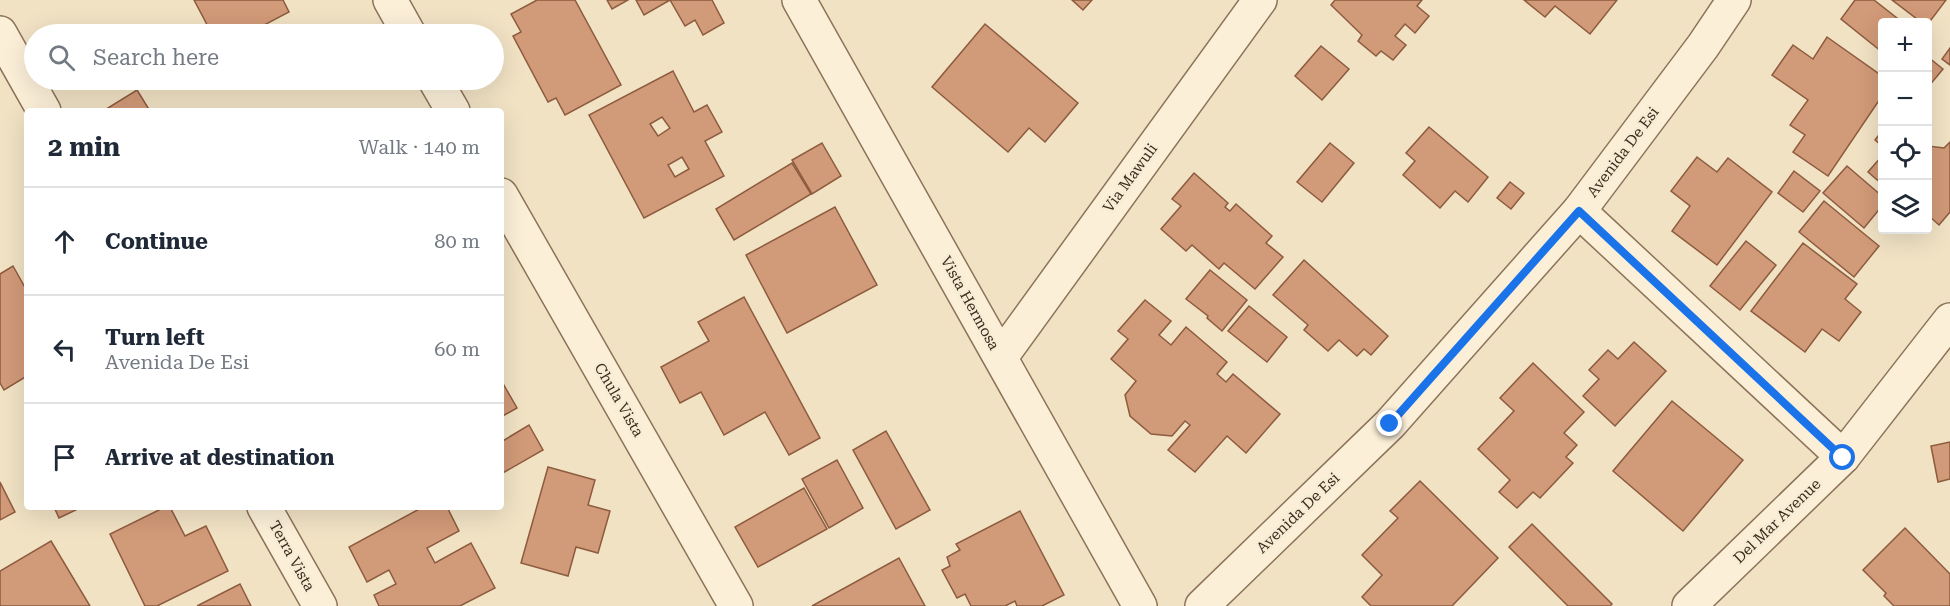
<!DOCTYPE html>
<meta charset="utf-8">
<style>
body{margin:0;font-family:"Roboto Serif",serif;background:#f6f6f7;color:#1f2937}
.controls{position:absolute;right:18px;top:18px;display:grid;overflow:hidden;border-radius:6px;box-shadow:0 6px 24px #0002}
.controls button{width:54px;height:54px;display:grid;place-items:center;padding:0;border:0;border-bottom:2px solid #e0e1e3;background:#fff;color:#1f2937;font:30px sans-serif}
.stop{position:absolute;width:18px;height:18px;margin:-14px;border:4px solid #1a73e8;border-radius:50%;background:#fff}
.stop.end{background:#1a73e8;border-color:#fff;box-shadow:0 2px 6px #0008}
.list{margin:0;padding:0;list-style:none}
h2{display:flex;justify-content:space-between;align-items:center;height:78px;margin:0;padding:0 24px;font-size:26px}
h2 small{font-size:20px;font-weight:400;color:#747a83}
.list li{display:grid;grid-template-columns:39px 1fr auto;gap:18px;align-items:center;box-sizing:border-box;height:108px;padding:0 24px;border-top:2px solid #e0e1e3}
.list b{display:block;font-size:22px;white-space:nowrap}
.list p{margin:0;font-size:20px;white-space:nowrap;color:#747a83}
.list em{font-size:20px;font-style:normal;color:#747a83}
.icon{flex:none;width:33px;height:33px;fill:none;stroke:currentColor;stroke-width:2;stroke-linecap:round;stroke-linejoin:round}
.map{position:relative;flex:none;width:1950px;height:606px;overflow:hidden}
.search{position:absolute;background:#fff;box-shadow:0 6px 24px #0002;left:24px;top:24px;width:480px;height:66px;display:flex;align-items:center;gap:15px;box-sizing:border-box;padding:0 21px;border-radius:33px;color:#747a83;font-size:22px}
.panel{position:absolute;background:#fff;box-shadow:0 6px 24px #0002;left:24px;top:108px;width:480px;height:402px;border-radius:6px}
.map>svg:first-child{display:block}
.building{fill:#d19a78;stroke:#8d5b3e;stroke-width:1.5;fill-rule:evenodd}
.lines{fill:none;stroke-linecap:round;stroke-linejoin:round}
.minor-casing{stroke:#8c7359;stroke-width:36}
.minor{stroke:#fbefd8;stroke-width:33}
.route{stroke:#1a73e8;stroke-width:8}
.labels{text-anchor:middle;stroke-width:5;stroke-linejoin:round;paint-order:stroke}
.street-label{font-size:15px;fill:#3c2c1e;stroke:#f7ecd4}
</style>
<div class="map">
<svg width="1950" height="606" viewBox="0 0 1950 606">
<rect width="100%" height="100%" fill="#f1e2c4"/>
<g class="building">
<polygon points="194,0 283,0 289,12 247,34 212,34"/>
<polygon points="537,0 575,0 621,85 565,115 556,98 548,102 513,36 521,32 511,14"/>
<polygon points="607,0 628,0 612,9"/>
<polygon points="636,0 712,0 724,23 703,35 695,20 685,26 670,0 644,15"/>
<polygon points="1072,0 1092,0 1083,10"/>
<polygon points="1335,0 1422,0 1417,6 1429,16 1415,33 1405,24 1395,36 1406,45 1393,60 1381,51 1376,56 1358,41 1362,35 1331,5"/>
<polygon points="1524,0 1617,0 1590,34 1555,6 1545,17"/>
<polygon points="1855,0 1874,0 1902,22 1882,22 1882,52 1841,19"/>
<polygon points="1892,0 1946,0 1928,24 1921,22"/>
<polygon points="985,24 1078,103 1045,142 1029,128 1008,152 932,87"/>
<polygon points="1827,37 1882,76 1882,96 1828,176 1793,152 1805,135 1790,125 1808,100 1772,75 1793,45 1813,59"/>
<polygon points="1321,46 1349,69 1322,100 1295,76"/>
<polygon points="1950,48 1950,65 1942,59"/>
<polygon points="1928,57 1943,69 1929,86 1928,85"/>
<path d="M673,71L694,112L707,105L722,132L705,141L724,176L644,218L589,115ZM662,117L670,128L658,136L650,124ZM682,157L689,169L675,177L668,165Z"/>
<polygon points="137,90 150,111 103,111"/>
<polygon points="1429,127 1488,177 1468,202 1455,191 1440,208 1403,175 1415,161 1406,153"/>
<polygon points="1882,131 1882,146 1875,140"/>
<polygon points="1950,142 1950,212 1939,225 1928,215 1928,146 1944,148"/>
<polygon points="822,143 841,176 812,194 792,160"/>
<polygon points="1330,143 1354,163 1322,202 1297,182"/>
<polygon points="1882,156 1882,184 1868,172"/>
<polygon points="1697,157 1717,172 1728,158 1772,192 1717,265 1672,231 1690,206 1671,191"/>
<polygon points="792,163 811,194 734,240 716,209"/>
<polygon points="1847,166 1882,196 1882,206 1864,228 1823,193"/>
<polygon points="1794,171 1820,191 1803,212 1778,193"/>
<polygon points="1194,173 1228,203 1225,207 1230,211 1236,204 1272,236 1266,243 1283,257 1255,289 1224,263 1219,269 1192,245 1186,251 1161,229 1181,206 1172,199"/>
<polygon points="1510,182 1524,193 1511,209 1497,198"/>
<polygon points="1824,201 1879,246 1854,277 1799,232"/>
<polygon points="835,207 877,285 787,333 746,255"/>
<polygon points="1746,241 1776,265 1740,310 1710,286"/>
<polygon points="1803,243 1857,284 1845,299 1861,312 1839,341 1822,329 1805,352 1751,311"/>
<polygon points="1304,260 1388,336 1371,355 1364,349 1357,356 1339,340 1328,351 1304,330 1308,325 1273,295"/>
<polygon points="13,266 27,291 27,376 4,390 0,383 0,274"/>
<polygon points="1210,270 1247,300 1222,331 1207,318 1208,316 1186,299"/>
<polygon points="744,297 820,438 789,455 765,412 724,435 701,392 680,403 661,367 709,341 698,322"/>
<polygon points="1145,300 1171,321 1159,335 1171,345 1186,327 1227,362 1217,374 1226,382 1233,374 1280,414 1246,453 1227,436 1195,472 1168,450 1190,425 1185,421 1172,436 1151,434 1130,416 1125,395 1136,381 1111,359 1128,339 1118,331"/>
<polygon points="1249,306 1287,337 1267,362 1228,331"/>
<polygon points="1634,342 1666,371 1615,426 1583,396 1599,379 1589,370 1608,350 1618,359"/>
<polygon points="1533,363 1584,412 1564,433 1577,445 1566,457 1573,463 1540,498 1533,492 1517,508 1499,492 1510,480 1478,449 1514,411 1500,398"/>
<polygon points="501,380 517,408 501,417"/>
<polygon points="1672,401 1743,460 1683,531 1613,471"/>
<polygon points="529,425 543,450 501,474 501,442"/>
<polygon points="886,431 930,510 896,529 853,450"/>
<polygon points="1950,442 1950,479 1938,482 1931,446"/>
<polygon points="837,460 863,508 829,528 802,479"/>
<polygon points="548,467 595,480 588,505 610,511 598,553 576,547 568,576 521,563"/>
<polygon points="1420,481 1498,558 1452,606 1371,606 1362,597 1382,575 1362,555 1398,518 1390,511"/>
<polygon points="0,482 15,512 0,520"/>
<polygon points="804,488 827,529 758,567 735,527"/>
<polygon points="54,507 82,507 59,518"/>
<polygon points="165,507 170,507 185,536 206,526 228,571 157,606 145,606 110,534"/>
<polygon points="423,507 447,507 459,531 427,548 435,563 471,543 495,588 460,606 379,606 374,595 396,584 389,570 367,582 349,547"/>
<polygon points="1020,511 1064,595 1042,606 1017,606 1015,601 1005,606 971,606 965,594 957,598 942,570 950,566 947,557 960,550 956,544"/>
<polygon points="1532,524 1612,604 1610,606 1568,606 1509,547"/>
<polygon points="1905,528 1950,574 1950,606 1894,606 1884,596 1886,593 1863,570"/>
<polygon points="51,541 90,606 0,606 0,571"/>
<polygon points="899,558 925,606 812,606"/>
<polygon points="240,584 251,606 197,606"/>
</g>
<g class="lines">
<g class="minor-casing">
<g id="minor">
<polyline points="390,0 409,34"/>
<polyline points="799,0 1140,606"/>
<polyline points="0,33 44,111"/>
<polyline points="435,80 453,111"/>
<polyline points="501,195 736,606"/>
<polyline points="1579,211 1843,457"/>
<polyline points="1001,357 1260,0"/>
<polyline points="264,507 320,606"/>
<polyline points="1202,606 1390,424 1579,211 1703,46 1734,0"/>
<polyline points="1689,606 1843,457 1950,320"/>
</g>
</g>
<use href="#minor" class="minor"/>
</g>
<g class="lines">
<polyline class="route" points="1390,424 1579,211 1843,458"/>
</g>
<g class="labels">
<g class="street-label">
<text transform="translate(1623 152) rotate(-53)" y="5">Avenida De Esi</text>
<text transform="translate(1130 178) rotate(-54)" y="5">Via Mawuli</text>
<text transform="translate(970 303) rotate(61)" y="5">Vista Hermosa</text>
<text transform="translate(619 400) rotate(60)" y="5">Chula Vista</text>
<text transform="translate(1298 513) rotate(-44)" y="5">Avenida De Esi</text>
<text transform="translate(1777 521) rotate(-44)" y="5">Del Mar Avenue</text>
<text transform="translate(292 556) rotate(61)" y="5">Terra Vista</text>
</g>
</g>
</svg>
<div class="controls">
<button>+</button>
<button>−</button>
<button><svg class="icon" aria-label="locate" viewBox="0 0 24 24"><circle cx="12" cy="12" r="6"/><path d="M12 2v4M12 18v4M2 12h4M18 12h4"/></svg></button>
<button><svg class="icon" aria-label="layers" viewBox="0 0 24 24"><path d="M12 4l9 5-9 5-9-5zM3 14l9 5 9-5"/></svg></button>
</div>
<div class="stop" style="left:1843px;top:458px"></div>
<div class="stop end" style="left:1390px;top:424px"></div>
<div class="search"><svg class="icon" aria-label="search" viewBox="0 0 24 24"><circle cx="10" cy="10" r="6"/><path d="M15 15l6 6"/></svg>Search here</div>
<section class="panel">
<h2>2 min<small>Walk · 140 m</small></h2>
<ul class="list">
<li><svg class="icon" aria-label="ahead" viewBox="0 0 24 24"><path d="M12 20V5M6 11l6-6 6 6"/></svg><div><b>Continue</b></div><em>80 m</em></li>
<li><svg class="icon" aria-label="left" viewBox="0 0 24 24"><path d="M17 20v-9H6M10 6l-5 5 5 5"/></svg><div><b>Turn left</b><p>Avenida De Esi</p></div><em>60 m</em></li>
<li><svg class="icon" aria-label="arrive" viewBox="0 0 24 24"><path d="M6 21V4h12l-3 4 3 4H6"/></svg><div><b>Arrive at destination</b></div></li>
</ul>
</section>
</div>
